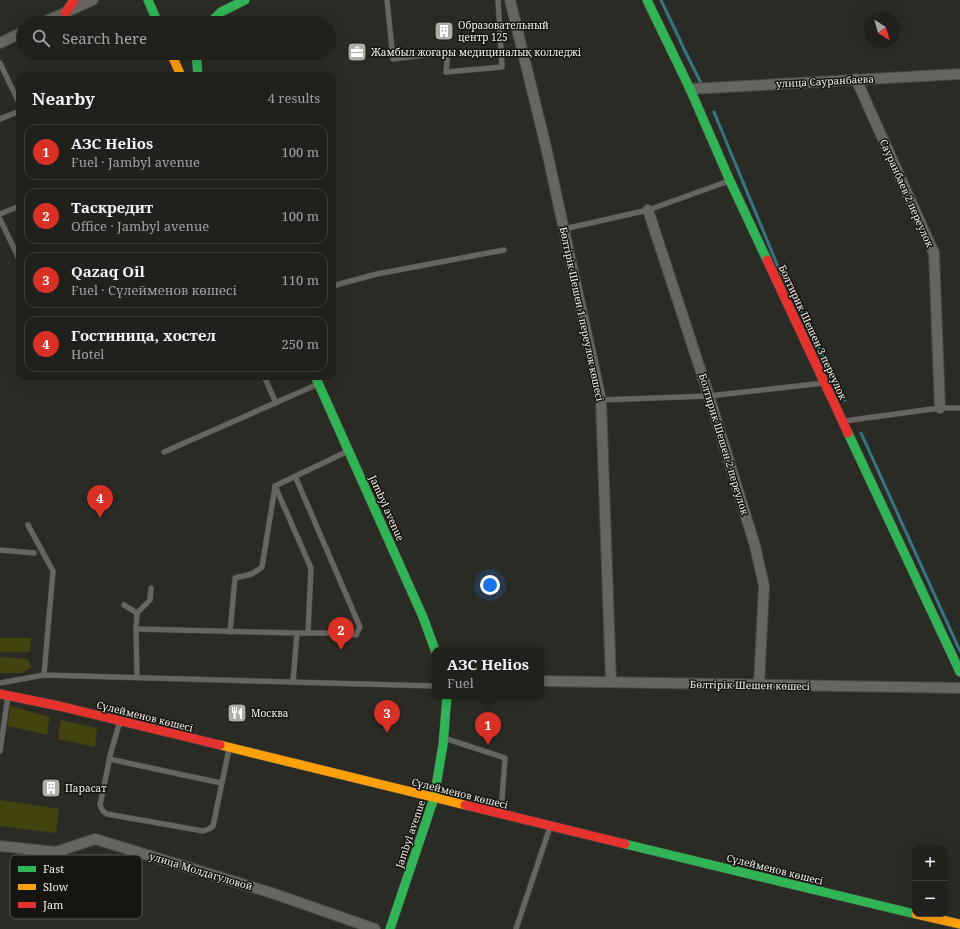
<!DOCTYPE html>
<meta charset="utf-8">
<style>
body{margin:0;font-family:"Noto Serif",serif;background:#282825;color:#f1f3f6}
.controls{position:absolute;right:12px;bottom:12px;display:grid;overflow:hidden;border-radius:8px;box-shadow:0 4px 16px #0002}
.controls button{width:36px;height:36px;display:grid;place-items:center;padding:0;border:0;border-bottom:1px solid #3d3e3b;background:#20201c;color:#f1f3f6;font:20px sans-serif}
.compass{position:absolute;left:864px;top:12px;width:36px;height:36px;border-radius:50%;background:#20201c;box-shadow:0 4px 16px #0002;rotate:143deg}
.you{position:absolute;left:490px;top:585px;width:14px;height:14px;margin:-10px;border:3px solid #fff;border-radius:50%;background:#1a73e8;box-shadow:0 0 0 6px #1a73e833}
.badge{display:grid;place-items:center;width:26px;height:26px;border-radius:50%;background:#d93025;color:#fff;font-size:13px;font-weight:700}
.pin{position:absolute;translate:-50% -33px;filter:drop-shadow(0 1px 2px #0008)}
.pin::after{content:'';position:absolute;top:21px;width:14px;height:12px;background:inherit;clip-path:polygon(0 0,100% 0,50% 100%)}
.popup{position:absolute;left:432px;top:647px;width:112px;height:52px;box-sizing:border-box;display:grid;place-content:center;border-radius:8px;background:#20201c;filter:drop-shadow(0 1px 3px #0005);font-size:13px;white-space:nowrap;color:#a2a3a3}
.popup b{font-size:15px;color:#f1f3f6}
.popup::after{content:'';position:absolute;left:50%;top:100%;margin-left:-8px;border:8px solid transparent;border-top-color:#20201c}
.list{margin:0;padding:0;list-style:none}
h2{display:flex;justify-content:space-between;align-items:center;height:52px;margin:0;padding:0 16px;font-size:17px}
h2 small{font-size:13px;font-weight:400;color:#a2a3a3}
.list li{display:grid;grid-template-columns:26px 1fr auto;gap:12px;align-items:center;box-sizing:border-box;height:56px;margin:0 8px 8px;padding:0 8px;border:1px solid #3d3e3b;border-radius:12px}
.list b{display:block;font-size:15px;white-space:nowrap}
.list p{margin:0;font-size:13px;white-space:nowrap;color:#a2a3a3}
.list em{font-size:13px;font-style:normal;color:#a2a3a3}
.icon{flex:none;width:22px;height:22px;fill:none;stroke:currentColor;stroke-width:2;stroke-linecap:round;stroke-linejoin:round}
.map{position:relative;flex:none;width:960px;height:929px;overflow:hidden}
.search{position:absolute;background:#20201c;box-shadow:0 4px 16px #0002;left:16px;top:16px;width:320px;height:44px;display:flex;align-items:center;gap:10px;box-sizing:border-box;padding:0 14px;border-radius:22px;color:#a2a3a3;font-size:15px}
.panel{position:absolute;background:#20201c;box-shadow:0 4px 16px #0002;left:16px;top:72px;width:320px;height:308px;border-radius:12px}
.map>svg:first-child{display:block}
.green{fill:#42430e}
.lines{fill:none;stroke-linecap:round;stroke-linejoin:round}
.stream{stroke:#367683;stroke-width:3}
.lane-casing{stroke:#494743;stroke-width:6}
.street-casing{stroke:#494743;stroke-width:12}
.fast-casing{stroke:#494743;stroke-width:10}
.slow-casing{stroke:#494743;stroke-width:10}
.jam-casing{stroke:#494743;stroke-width:10}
.lane{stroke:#666561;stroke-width:5}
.street{stroke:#666561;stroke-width:10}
.fast{stroke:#30b455;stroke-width:9}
.slow{stroke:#ff9f0a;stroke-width:9}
.jam{stroke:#e5322d;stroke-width:9}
.labels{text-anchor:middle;stroke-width:3;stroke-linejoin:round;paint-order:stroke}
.poi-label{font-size:10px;fill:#f3f1eb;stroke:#151410;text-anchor:start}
.street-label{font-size:10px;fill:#f3f1eb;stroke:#151410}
.key{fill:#151410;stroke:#585652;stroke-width:1}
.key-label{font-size:11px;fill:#f3f1eb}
</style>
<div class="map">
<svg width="960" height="929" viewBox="0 0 960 929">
<rect width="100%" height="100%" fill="#2b2b26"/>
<g class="green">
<polygon points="0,638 31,638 30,652 0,652"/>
<polygon points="0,657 28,659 31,667 22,673 0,673"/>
<polygon points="10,706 50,717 47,729 48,735 8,726"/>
<polygon points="61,720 97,728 95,747 58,739"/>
<polygon points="0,800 59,809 56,833 0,826"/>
</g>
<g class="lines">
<g class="stream">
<polyline points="661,0 685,51 701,83"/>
<polyline points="714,112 779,269 845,400"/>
<polyline points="861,433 960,651"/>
</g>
<g class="lane-casing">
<g id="lane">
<polyline points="387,0 393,59 448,52 446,72 502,67 498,0"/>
<polyline points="0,63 20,105"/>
<polyline points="0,119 20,111"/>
<polyline points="0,214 20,206"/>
<polyline points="0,219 20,261"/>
<polyline points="564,229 648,210 729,181"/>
<polyline points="332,286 377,274 504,250"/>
<polyline points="264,376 276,403"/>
<polyline points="601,400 709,396 824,383"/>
<polyline points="844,421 940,408 960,408"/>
<polyline points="164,452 316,385"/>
<polyline points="295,476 360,627 356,635 338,633 308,633"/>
<polyline points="28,525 53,571 44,675"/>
<polyline points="0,550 34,553"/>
<polyline points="124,605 137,613 136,629"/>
<polyline points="137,613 150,600 151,588"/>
<polyline points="230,632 235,578 252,574 262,567 275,487"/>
<polyline points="137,677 136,629 297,633"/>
<polyline points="293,682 297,633 308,633 311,568 275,486 346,452"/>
<polyline points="0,683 44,675 435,686"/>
<polyline points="120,721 111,752 100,805 103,811 107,814 203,831 209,829 213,826 229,749"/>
<polyline points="447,739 505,758 501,813"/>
<polyline points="0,751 8,696"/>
<polyline points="109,759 221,783"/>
<polyline points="516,929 550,827"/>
</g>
</g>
<g class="street-casing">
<g id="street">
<polyline points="510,0 546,147 601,400 611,682"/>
<polyline points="42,23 93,0"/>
<polyline points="0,43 23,32"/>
<polyline points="856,79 934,253 940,408"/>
<polyline points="690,89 960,74"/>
<polyline points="648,210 709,396 755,546 764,586 759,685"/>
<polyline points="541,681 960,688"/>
<polyline points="0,846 56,852 95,839 272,893 375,929"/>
</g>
</g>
<g class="fast-casing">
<g id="fast">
<polyline points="148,0 158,23"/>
<polyline points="647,0 690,89 730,181 767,260"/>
<polyline points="210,23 221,12 245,0"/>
<polyline points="196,53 198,76"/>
<polyline points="315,376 423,617 435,650"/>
<polyline points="848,433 960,672"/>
<polyline points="625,844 915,914"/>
<polyline points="390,929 434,798 443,745 447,696"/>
</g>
</g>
<g class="slow-casing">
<g id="slow">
<polyline points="171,53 181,76"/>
<polyline points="220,745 465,805"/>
<polyline points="916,914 960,924"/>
</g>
</g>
<g class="jam-casing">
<g id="jam">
<polyline points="65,13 74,0"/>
<polyline points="767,260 848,433"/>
<polyline points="0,694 59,706 220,745"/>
<polyline points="465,805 625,844"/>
</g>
</g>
<use href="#lane" class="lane"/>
<use href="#street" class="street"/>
<use href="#fast" class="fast"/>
<use href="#slow" class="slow"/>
<use href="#jam" class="jam"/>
</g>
<defs>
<g id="building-square" transform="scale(1)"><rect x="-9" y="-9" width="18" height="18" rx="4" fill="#adaca6" stroke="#151410"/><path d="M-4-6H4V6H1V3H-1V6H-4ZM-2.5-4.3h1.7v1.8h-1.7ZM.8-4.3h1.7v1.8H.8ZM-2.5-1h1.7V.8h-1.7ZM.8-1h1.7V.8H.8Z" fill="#fff"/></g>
<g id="office-square" transform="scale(1)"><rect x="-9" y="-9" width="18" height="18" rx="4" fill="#adaca6" stroke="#151410"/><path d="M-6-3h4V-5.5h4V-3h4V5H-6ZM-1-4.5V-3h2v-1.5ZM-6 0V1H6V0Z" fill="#fff"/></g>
<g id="restaurant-square" transform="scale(1)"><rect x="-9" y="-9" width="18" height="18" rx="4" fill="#adaca6" stroke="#151410"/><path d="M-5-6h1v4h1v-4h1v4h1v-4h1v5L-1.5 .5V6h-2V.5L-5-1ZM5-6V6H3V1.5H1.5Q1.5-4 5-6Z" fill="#fff"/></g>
</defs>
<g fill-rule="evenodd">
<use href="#building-square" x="444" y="31"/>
<use href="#office-square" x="357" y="52"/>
<use href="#restaurant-square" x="237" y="713"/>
<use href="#building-square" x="51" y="788"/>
</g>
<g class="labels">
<g class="poi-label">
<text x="458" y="29">Образовательный<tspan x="458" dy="12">центр 125</tspan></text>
<text x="371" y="56">Жамбыл жоғары медициналық колледжі</text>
<text x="251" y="717">Москва</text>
<text x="65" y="792">Парасат</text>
</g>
<g class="street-label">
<text transform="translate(825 81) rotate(-3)" y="4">улица Сауранбаева</text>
<text transform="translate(907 193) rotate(66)" y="4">Сауранбаев 2 переулок</text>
<text transform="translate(582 314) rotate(78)" y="4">Бөлтірік Шешен 1 переулок көшесі</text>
<text transform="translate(813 332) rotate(65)" y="4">Болтирик Шешен 3 переулок</text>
<text transform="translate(724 444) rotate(73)" y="4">Болтирик Шешен 2 переулок</text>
<text transform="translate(387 508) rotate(66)" y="4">Jambyl avenue</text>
<text transform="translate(750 685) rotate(1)" y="4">Бөлтірік Шешен көшесі</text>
<text transform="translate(145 716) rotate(14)" y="4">Сүлейменов көшесі</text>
<text transform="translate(460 793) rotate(14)" y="4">Сүлейменов көшесі</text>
<text transform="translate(410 834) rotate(-71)" y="4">Jambyl avenue</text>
<text transform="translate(775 869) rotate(14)" y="4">Сүлейменов көшесі</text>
<text transform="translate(201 871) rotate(17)" y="4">улица Молдагуловой</text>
</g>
</g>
<rect x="10" y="855" width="132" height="64" rx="6" class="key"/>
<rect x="18" y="866" width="18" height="6" fill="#30b455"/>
<rect x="18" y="884" width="18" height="6" fill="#ff9f0a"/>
<rect x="18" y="902" width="18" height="6" fill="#e5322d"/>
<g class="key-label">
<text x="43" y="873">Fast</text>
<text x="43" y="891">Slow</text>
<text x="43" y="909">Jam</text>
</g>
</svg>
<div class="controls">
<button>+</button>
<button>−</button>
</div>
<svg class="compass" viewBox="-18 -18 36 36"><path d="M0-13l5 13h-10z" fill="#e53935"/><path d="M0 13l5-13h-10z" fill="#a2a3a3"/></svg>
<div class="you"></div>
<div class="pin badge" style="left:488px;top:745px">1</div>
<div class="popup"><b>АЗС Helios</b>Fuel</div>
<div class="pin badge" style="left:341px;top:650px">2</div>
<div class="pin badge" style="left:387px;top:733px">3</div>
<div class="pin badge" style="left:100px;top:518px">4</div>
<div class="search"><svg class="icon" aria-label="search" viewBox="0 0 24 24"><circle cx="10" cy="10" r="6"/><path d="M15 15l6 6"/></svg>Search here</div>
<section class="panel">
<h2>Nearby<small>4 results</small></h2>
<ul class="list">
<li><span class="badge">1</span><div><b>АЗС Helios</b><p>Fuel · Jambyl avenue</p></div><em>100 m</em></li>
<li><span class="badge">2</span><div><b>Таскредит</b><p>Office · Jambyl avenue</p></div><em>100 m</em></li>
<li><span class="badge">3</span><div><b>Qazaq Oil</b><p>Fuel · Сүлейменов көшесі</p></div><em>110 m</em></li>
<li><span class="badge">4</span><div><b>Гостиница, хостел</b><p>Hotel</p></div><em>250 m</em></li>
</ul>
</section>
</div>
